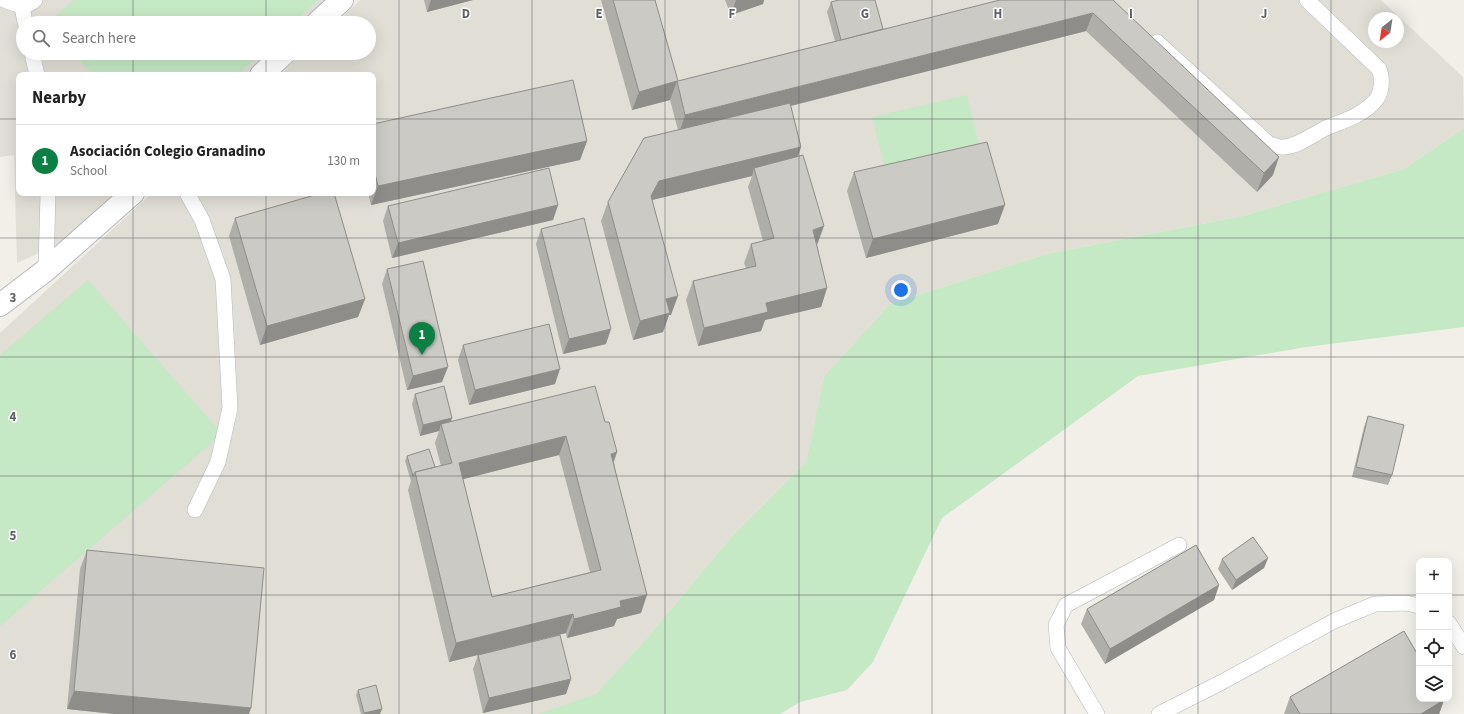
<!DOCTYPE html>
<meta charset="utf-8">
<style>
body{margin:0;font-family:"Source Sans 3",sans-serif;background:#f2f2f2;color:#222}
.controls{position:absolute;right:12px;bottom:12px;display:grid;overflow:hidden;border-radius:8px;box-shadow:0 4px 16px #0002}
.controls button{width:36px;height:36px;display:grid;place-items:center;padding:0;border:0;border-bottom:1px solid #e0e0e0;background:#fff;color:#222;font:20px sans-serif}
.compass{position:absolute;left:1368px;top:12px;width:36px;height:36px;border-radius:50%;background:#fff;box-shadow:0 4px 16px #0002;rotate:210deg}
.you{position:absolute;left:901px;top:290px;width:14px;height:14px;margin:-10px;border:3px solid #fff;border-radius:50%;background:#1a73e8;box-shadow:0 0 0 6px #1a73e833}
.badge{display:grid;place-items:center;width:26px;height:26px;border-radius:50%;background:#0b8043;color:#fff;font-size:13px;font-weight:700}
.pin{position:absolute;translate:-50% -33px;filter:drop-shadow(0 1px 2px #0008)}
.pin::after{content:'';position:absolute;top:21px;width:14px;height:12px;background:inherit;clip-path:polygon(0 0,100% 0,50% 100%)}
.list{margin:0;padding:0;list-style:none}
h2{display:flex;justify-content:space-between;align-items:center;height:52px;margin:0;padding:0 16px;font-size:17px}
h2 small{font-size:13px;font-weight:400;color:#767676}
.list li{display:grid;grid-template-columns:26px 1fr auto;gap:12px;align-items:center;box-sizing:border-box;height:72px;padding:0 16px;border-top:1px solid #e0e0e0}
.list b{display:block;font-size:15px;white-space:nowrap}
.list p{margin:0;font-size:13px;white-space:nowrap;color:#767676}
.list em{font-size:13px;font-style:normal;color:#767676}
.icon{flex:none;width:22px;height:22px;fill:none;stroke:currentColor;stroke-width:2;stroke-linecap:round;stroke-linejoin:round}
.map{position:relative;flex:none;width:1464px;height:714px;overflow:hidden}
.search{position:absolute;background:#fff;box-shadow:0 4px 16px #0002;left:16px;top:16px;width:360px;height:44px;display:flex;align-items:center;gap:10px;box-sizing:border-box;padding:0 14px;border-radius:22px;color:#767676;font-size:15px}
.panel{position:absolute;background:#fff;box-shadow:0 4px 16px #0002;left:16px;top:72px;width:360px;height:124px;border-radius:8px}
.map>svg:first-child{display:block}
.education{fill:#e1ded6;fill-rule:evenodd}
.green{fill:#c5e8c5}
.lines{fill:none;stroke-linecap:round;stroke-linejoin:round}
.lane-casing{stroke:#b5b8bc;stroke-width:16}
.street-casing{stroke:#b5b8bc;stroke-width:24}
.lane{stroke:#fff;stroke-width:15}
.street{stroke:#fff;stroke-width:22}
.wall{fill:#afaea9;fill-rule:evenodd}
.shaded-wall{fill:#8f8d8a}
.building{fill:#cccac5;stroke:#8f8d8a;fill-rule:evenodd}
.grid{fill:none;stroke:#5f6368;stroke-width:1;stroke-opacity:0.55}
.grid-label{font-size:13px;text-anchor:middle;font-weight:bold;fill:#5f6368;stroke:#fff;stroke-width:3;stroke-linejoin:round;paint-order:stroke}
</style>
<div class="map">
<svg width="1464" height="714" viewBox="0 0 1464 714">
<rect width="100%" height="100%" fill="#f1efe8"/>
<g class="education">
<polygon points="0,0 331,0 306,23 23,23 23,53 273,53 249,75 19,75 19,193 120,193 71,238 17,263 14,155 0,157"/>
<path d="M360,0H1381L1463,77L1464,128L1404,169L1243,216L1047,254L890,304L824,376L806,462L733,535L647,638L596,694L563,714H0V333L152,193H373V75H280L303,53H369V23H336ZM1374,18H1398V42H1374Z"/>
</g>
<g class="green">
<polygon points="73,0 318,0 293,23 49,23"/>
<polygon points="72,53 262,53 238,75 93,75"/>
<polygon points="967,95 981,154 887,177 872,117"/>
<polygon points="1464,128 1464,327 1306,347 1138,376 942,518 873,662 847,690 800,702 780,714 538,714 596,694 647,638 733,535 806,462 824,376 890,304 1047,254 1243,216 1404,169"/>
<polygon points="88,280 222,434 0,626 0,355"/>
</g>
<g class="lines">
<g class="lane-casing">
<g id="lane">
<path d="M4,0C15,4 26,9 35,0"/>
<polyline points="22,6 25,23"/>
<path d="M1157,42L1269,144C1274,145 1279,148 1284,147C1299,146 1313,134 1326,128C1343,121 1363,115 1375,101C1382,94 1383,78 1379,69L1307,0"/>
<polyline points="32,53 37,75"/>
<polyline points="187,193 202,220 223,279 230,408 218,462 195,510"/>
<polyline points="46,270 48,193"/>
<polyline points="1449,623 1464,647"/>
<polyline points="1097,714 1058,648 1056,625 1066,605 1179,545"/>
<polyline points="1159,714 1222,682 1334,621 1375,604 1406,603 1419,606"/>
</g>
</g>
<g class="street-casing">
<g id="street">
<polyline points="317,23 342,0"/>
<polyline points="261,75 285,53"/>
<polyline points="0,305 46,270 133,193"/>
</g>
</g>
<use href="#lane" class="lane"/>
<use href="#street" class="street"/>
</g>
<g class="wall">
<polygon points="424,0 473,0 427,12"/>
<polygon points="601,0 655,0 678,81 835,41 827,12 831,2 883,29 1113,0 1273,175 1257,192 1086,31 791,106 801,147 798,157 817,245 827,288 821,307 765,320 761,331 698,346 686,300 693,281 746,268 744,263 751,244 763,241 748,187 752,176 652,200 671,315 669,315 663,332 633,340 601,221 608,202 678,130 670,100 632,110"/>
<polygon points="725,0 764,0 763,4 731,15"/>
<polygon points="373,124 587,141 580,160 371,205 368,193 373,193"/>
<polygon points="854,172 998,224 866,258 847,191"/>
<polygon points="558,205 553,220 392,258 383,221 388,206"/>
<polygon points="235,218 365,299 358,317 260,345 229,236"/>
<polygon points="541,229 606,344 563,354 536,244"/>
<polygon points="387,269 442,382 407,390 382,284"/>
<polygon points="463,345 555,384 469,405 458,360"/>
<path d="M415,394L452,418L451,422H605L617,452L614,462L641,613L617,619L614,626L567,638L566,633L489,652L571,679L566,694L483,713L473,669L478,655L449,662L408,490L411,481L405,461L407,456L435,467L441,466L435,443L439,431L420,436L412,404ZM559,455L590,572L492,597L463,479Z"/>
<polygon points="1368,416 1392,475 1388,485 1352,477 1364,427"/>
<polygon points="87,550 249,714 115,714 67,709 80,569"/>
<polygon points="1268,558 1264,568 1232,590 1218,569 1222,559"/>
<polygon points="1219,585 1214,600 1105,664 1081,624 1087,609"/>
<polygon points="358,690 380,714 361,714 356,695"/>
<polygon points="1290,697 1444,700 1439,714 1284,714"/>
</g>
<g class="shaded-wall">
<polygon points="431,0 473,0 427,12"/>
<polygon points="736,0 764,0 763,4 731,15"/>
<polygon points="1093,13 1086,31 679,134 685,115"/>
<polygon points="677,81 670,100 632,110 639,92"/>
<polygon points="587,141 580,160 371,205 378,186"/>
<polygon points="801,147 794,166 754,168 752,176 652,200 644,215 651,196 659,181"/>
<polygon points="1279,157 1273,175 1257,192 1264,173"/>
<polygon points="558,205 553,220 392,258 398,243"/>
<polygon points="1005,205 998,224 866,258 873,239"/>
<polygon points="824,226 817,245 813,230"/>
<polygon points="827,288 821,307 765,320 761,331 698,346 704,328 766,303"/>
<polygon points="678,296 671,315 669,315 663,332 633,340 640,321 666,299"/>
<polygon points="365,299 358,317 260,345 267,326"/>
<polygon points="611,329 606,344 563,354 569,339"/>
<polygon points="448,367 442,382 407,390 413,376"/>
<polygon points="560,369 555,384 469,405 475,390"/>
<polygon points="452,418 448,429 441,424 439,431 420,436 423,425"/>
<polygon points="566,436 559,455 452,482 459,463"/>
<polygon points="617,452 610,471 611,454"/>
<polygon points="1268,558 1264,568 1232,590 1236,580"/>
<polygon points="1219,585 1214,600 1105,664 1110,649"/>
<polygon points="647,595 641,613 617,619 614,626 567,638 574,619 620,601"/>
<polygon points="573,614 566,633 449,662 456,643"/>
<polygon points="571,679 566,694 483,713 489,698"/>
<polygon points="74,691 251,708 249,714 115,714 67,709"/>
<polygon points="1444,700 1439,714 1421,714"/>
<polygon points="382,709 380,714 364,714 364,713"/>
</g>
<g class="building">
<polygon points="613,0 655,0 678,81 1000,0 1113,0 1279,157 1264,173 1093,13 685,115 677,81 639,92"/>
<polygon points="839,0 875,0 883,29 841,40 831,2"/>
<polygon points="573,80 587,141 378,186 373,165 373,124"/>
<polygon points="790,103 801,147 659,181 651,196 678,296 666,299 670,313 640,321 608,202 644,138"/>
<polygon points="987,142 1005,205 873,239 854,172"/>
<polygon points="803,155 824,226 813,230 827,288 766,303 768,312 704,328 693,281 756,266 751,244 774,238 754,168"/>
<polygon points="549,168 558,205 398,243 388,206"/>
<polygon points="322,193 334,193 365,299 267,326 235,218"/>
<polygon points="584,218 611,329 569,339 541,229"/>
<polygon points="423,261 448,367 413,376 387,269"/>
<polygon points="549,324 560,369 475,390 463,345"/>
<polygon points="444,386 452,418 423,425 415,394"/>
<path d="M595,386L605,422H609L617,452L611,454L647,595L620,601L621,607L574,619L573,614L456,643L415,472L452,463L441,424ZM566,436L601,570L492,597L459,463Z"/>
<polygon points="1368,416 1404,425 1392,475 1356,467"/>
<polygon points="429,449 435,467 415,472 413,476 407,456"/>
<polygon points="1253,537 1268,558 1236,580 1222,559"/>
<polygon points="1196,545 1219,585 1110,649 1087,609"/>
<polygon points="87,550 264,568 251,708 74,691"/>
<polygon points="1404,631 1419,657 1419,699 1443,699 1444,700 1421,714 1300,714 1290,697"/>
<polygon points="560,635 571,679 489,698 478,655"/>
<polygon points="376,685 382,709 364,713 358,690"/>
</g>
<path class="grid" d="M133,0V23M266,0V23M399,0V714M532,0V714M665,0V714M799,0V714M932,0V714M1065,0V714M1198,0V714M1331,0V714M133,53V75M266,53V75M0,119H19M373,119H1464M133,193V714M266,193V714M0,238H1464M0,357H1464M0,476H1464M0,595H1419M1449,595H1464"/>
<g class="grid-label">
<text x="466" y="18">D</text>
<text x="599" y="18">E</text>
<text x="732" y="18">F</text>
<text x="865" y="18">G</text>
<text x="998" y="18">H</text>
<text x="1131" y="18">I</text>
<text x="1264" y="18">J</text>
<text x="13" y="302">3</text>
<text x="13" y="421">4</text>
<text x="13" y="540">5</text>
<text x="13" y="659">6</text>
</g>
</svg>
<div class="controls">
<button>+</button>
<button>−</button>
<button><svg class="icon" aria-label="locate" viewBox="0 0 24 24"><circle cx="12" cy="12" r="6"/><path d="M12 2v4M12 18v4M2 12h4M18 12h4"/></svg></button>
<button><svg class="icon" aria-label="layers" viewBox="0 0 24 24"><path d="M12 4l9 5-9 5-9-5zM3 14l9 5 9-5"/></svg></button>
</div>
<svg class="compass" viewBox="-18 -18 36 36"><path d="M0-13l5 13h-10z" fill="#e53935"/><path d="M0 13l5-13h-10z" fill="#767676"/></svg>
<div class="you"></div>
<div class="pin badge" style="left:422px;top:355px">1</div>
<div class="search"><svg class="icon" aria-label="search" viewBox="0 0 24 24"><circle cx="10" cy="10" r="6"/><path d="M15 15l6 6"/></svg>Search here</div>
<section class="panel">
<h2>Nearby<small></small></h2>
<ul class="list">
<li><span class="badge">1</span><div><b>Asociación Colegio Granadino</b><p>School</p></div><em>130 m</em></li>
</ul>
</section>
</div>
